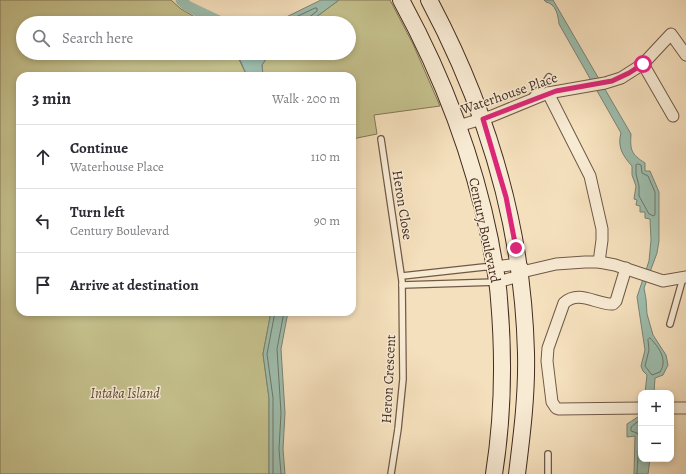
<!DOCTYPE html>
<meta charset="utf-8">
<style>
body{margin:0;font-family:Alegreya,serif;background:#f7f7f7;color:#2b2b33}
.controls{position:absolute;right:12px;bottom:12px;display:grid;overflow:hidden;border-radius:8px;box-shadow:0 2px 6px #0003}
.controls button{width:36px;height:36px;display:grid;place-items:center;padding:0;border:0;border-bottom:1px solid #e1e1e2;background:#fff;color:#2b2b33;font:20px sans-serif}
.stop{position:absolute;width:12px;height:12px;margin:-9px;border:3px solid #db2777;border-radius:50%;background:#fff}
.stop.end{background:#db2777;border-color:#fff;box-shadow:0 1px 4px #0008}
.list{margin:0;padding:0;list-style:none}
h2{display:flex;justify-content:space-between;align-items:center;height:52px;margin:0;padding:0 16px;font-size:17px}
h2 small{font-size:13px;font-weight:400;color:#7c7c81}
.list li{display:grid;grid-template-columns:26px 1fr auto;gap:12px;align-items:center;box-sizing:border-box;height:64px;padding:0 16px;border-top:1px solid #e1e1e2}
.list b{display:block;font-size:15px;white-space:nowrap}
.list p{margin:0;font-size:13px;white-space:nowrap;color:#7c7c81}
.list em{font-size:13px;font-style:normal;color:#7c7c81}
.icon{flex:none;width:22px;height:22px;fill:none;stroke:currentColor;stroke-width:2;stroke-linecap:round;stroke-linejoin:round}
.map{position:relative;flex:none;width:686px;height:474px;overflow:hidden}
.search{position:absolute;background:#fff;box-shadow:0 2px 6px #0003;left:16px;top:16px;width:340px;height:44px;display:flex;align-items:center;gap:10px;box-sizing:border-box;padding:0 14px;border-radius:22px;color:#7c7c81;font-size:15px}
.panel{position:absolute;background:#fff;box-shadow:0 2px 6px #0003;left:16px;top:72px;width:340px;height:244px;border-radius:12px}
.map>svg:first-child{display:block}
.green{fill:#c4c08c;stroke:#847656}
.water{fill:#9dbdad;stroke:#798375}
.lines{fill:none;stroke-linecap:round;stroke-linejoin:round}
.shore{stroke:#707466;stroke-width:1}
.canal{stroke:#9dbdad;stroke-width:11}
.lane-casing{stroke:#705947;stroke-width:8}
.street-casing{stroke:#705947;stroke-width:13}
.secondary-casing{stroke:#432c20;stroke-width:18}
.lane{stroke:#f8ebd4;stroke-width:5.5}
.street{stroke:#f8ebd4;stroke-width:11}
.secondary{stroke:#f8ebd4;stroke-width:16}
.route{stroke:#db2777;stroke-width:5}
.labels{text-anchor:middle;stroke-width:3;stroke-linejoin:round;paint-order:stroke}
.street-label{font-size:14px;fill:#432c20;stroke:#f8ebd4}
.park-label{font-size:14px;font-style:italic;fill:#5d4a36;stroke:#f8ebd4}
</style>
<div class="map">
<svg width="686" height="474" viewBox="0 0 686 474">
<rect width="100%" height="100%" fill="#f5e0bd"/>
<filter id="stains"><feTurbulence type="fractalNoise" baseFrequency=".005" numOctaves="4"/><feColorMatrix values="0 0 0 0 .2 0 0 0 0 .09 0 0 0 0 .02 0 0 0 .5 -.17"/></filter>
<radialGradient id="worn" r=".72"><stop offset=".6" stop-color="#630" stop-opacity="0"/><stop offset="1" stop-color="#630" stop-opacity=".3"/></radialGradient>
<g class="green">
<polygon points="0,0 171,0 181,9 205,23 23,23 23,53 236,53 247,76 20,76 20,312 271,312 263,354 269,398 269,474 0,474"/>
<polygon points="339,0 390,0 413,44 440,106 374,115 377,134 352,139 352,76 263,76 262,65 270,53 349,53 349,23 308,23"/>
</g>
<g class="water">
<polygon points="321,0 339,0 308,23 274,23"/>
<path d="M544,0H553L631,134C630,150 631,154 645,163V171H650L659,192V241L657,253L644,288L646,299L647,314L653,335L666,355L668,365L663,375L655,378L654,393H645L647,375L643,371L641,366L645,350L637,297L649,261L651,240L650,219L645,218V212H640V206L636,205L637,200L634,199L636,186L632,175V166C623,156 617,147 621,133L559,24C558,15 556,4 546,2Z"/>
<polygon points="244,53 270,53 262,65 263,76 247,76 240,60"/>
<polygon points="271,312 288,312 281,349 285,413 283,449 285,474 269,474 269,398 263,354"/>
<polygon points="641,415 641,459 650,459 648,474 634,474 635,436 627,437 627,424"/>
</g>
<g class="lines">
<g class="shore">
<polyline points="283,23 315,8 317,8 317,11 307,19 306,23"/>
<polygon points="638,164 641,165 642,173 648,176 655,192 655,214 654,216 649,214 639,196 639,186 636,174 636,165"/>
<path d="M650,338C659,347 668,360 660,372L652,375L645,366L649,350L648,340Z"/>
<polyline points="273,474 273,398 267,354 275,312"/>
<polyline points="281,474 279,449 281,413 277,349 284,312"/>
<polyline points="637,474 639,436 637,433 631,431 631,427 641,419"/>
</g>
<polyline class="canal" points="181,0 187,6 223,23"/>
<g class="lane-casing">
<g id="lane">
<polyline points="533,95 542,87 549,77"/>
<polyline points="381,139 402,281 403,379 398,429 391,474"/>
<polyline points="402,276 484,267 493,267"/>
<polyline points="402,285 497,282"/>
<polyline points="670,324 683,278"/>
<polyline points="548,474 548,454"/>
</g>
</g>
<g class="street-casing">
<g id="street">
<polyline points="643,64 673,116"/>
<polyline points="548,93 590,176 602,229 602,240 599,262"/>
<polyline points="458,126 492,116 548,93 605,83 621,78 643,64 671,34 686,55"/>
<polyline points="495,267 518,264 523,268"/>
<path d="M626,268L616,301L613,304C597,305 579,289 564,303L548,348L547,361L552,402L556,408L559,409L641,408"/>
<polyline points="497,282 520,276 526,271 556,264 585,262 599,262 615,265 663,281 686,277"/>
<polyline points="671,408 686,408"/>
</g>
</g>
<g class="secondary-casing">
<g id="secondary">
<path d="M401,0C442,75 473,156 490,240C493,259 498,279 499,299C504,357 503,417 494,474"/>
<path d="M429,0C487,109 523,229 526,353C527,394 522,434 517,474"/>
</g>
</g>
<use href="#lane" class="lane"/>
<use href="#street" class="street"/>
<use href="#secondary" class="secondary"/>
</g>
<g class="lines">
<polyline class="route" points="516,248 506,197 483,119 556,91 612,81 629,73 643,64"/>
</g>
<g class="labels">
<g class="street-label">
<text transform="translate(509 93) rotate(-19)" y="5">Waterhouse Place</text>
<text transform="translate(403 205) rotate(81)" y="5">Heron Close</text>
<text transform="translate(485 230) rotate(78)" y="5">Century Boulevard</text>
<text transform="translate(388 379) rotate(-87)" y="5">Heron Crescent</text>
</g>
<g class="park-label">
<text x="125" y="398">Intaka Island</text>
</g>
</g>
<rect width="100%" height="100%" filter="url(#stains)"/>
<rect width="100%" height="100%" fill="url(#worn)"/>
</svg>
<div class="controls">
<button>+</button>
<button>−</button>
</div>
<div class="stop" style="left:643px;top:64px"></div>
<div class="stop end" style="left:516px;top:248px"></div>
<div class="search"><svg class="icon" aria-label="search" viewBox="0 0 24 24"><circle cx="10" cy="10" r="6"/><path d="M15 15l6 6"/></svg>Search here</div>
<section class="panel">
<h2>3 min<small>Walk · 200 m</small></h2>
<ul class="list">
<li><svg class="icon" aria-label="ahead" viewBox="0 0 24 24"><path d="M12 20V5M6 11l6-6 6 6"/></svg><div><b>Continue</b><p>Waterhouse Place</p></div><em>110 m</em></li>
<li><svg class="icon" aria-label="left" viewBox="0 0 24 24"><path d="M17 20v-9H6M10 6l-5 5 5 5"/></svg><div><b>Turn left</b><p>Century Boulevard</p></div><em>90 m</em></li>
<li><svg class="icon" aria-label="arrive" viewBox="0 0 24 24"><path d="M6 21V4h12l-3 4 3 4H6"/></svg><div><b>Arrive at destination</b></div></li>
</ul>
</section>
</div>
